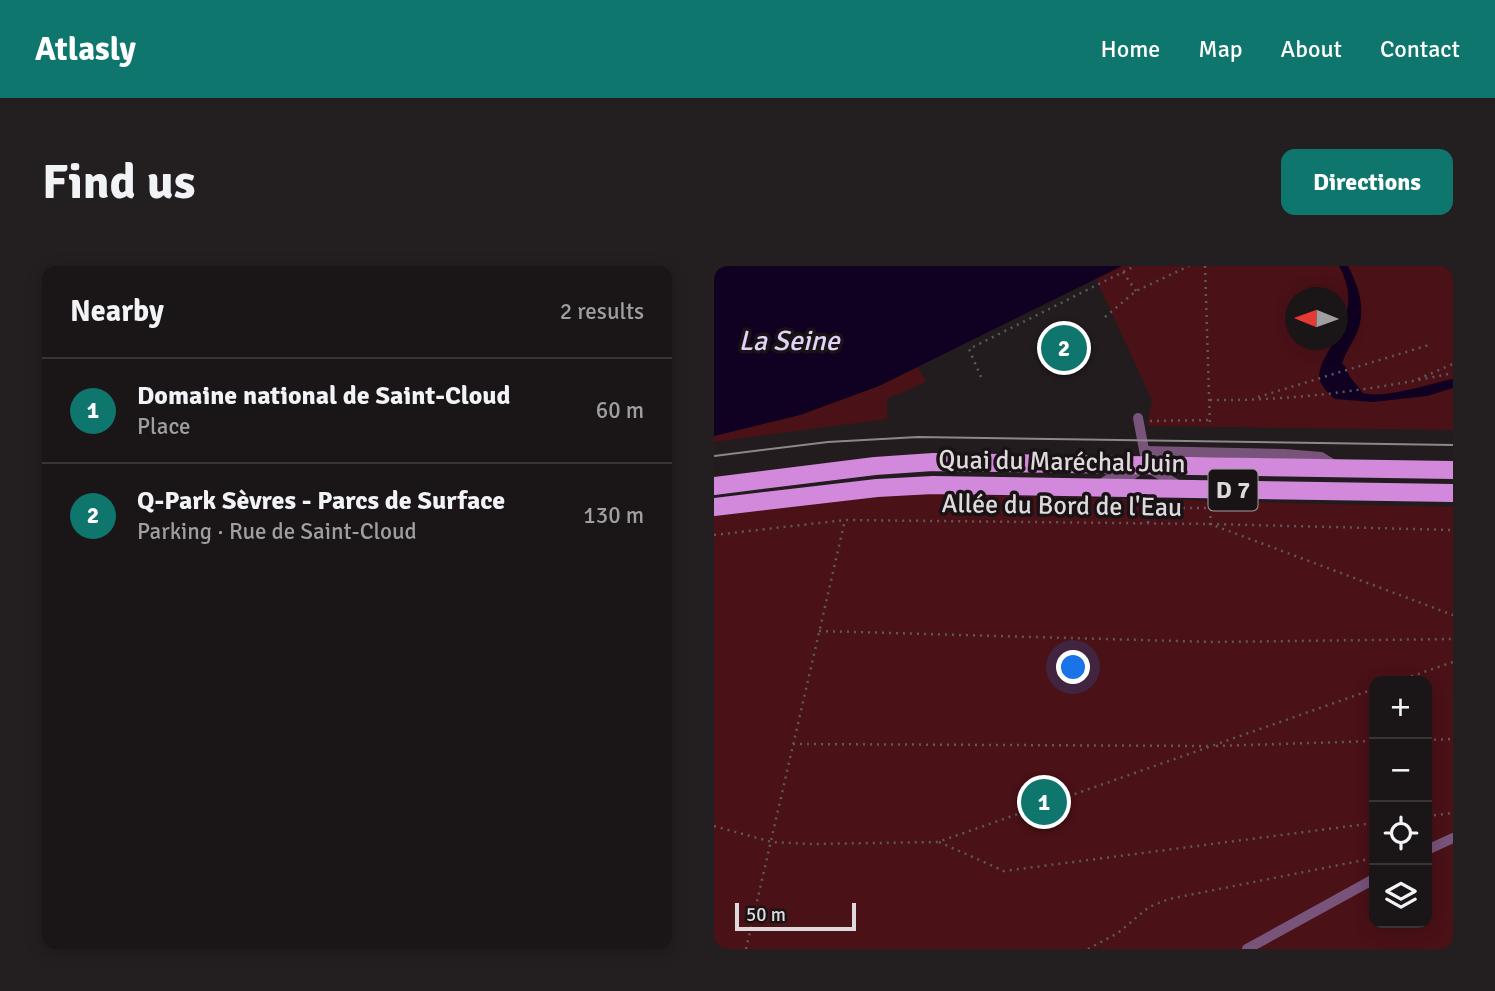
<!DOCTYPE html>
<meta charset="utf-8">
<style>
body{margin:0;font-family:Signika,sans-serif;background:#231e20;color:#f1f3f6}
.controls{position:absolute;right:21px;bottom:21px;display:grid;overflow:hidden;border-radius:14px;box-shadow:0 4px 18px #0003}
.controls button{width:63px;height:63px;display:grid;place-items:center;padding:0;border:0;border-bottom:2px solid #383436;background:#1a1517;color:#f1f3f6;font:35px sans-serif}
.compass{position:absolute;left:571px;top:21px;width:63px;height:63px;border-radius:50%;background:#1a1517;box-shadow:0 4px 18px #0003;rotate:271deg}
.scale{position:absolute;left:21px;bottom:18px;width:121px;box-sizing:border-box;padding-left:7px;border:4px solid #ded9dc;border-top:0;font-size:19px;line-height:24px;white-space:nowrap;color:#ded9dc;-webkit-text-stroke:5px #191316;paint-order:stroke}
.you{position:absolute;left:360px;top:402px;width:24px;height:24px;margin:-18px;border:5px solid #fff;border-radius:50%;background:#1a73e8;box-shadow:0 0 0 10px #1a73e833}
.badge{display:grid;place-items:center;width:46px;height:46px;border-radius:50%;background:#0f766e;color:#fff;font-size:23px;font-weight:700}
.pin{position:absolute;translate:-50% -50%;border:4px solid #fff;box-shadow:0 2px 7px #0006}
.list{margin:0;padding:0;list-style:none}
h2{display:flex;justify-content:space-between;align-items:center;height:91px;margin:0;padding:0 28px;font-size:30px}
h2 small{font-size:23px;font-weight:400;color:#9f9fa1}
.list li{display:grid;grid-template-columns:46px 1fr auto;gap:21px;align-items:center;box-sizing:border-box;height:105px;padding:0 28px;border-top:2px solid #383436}
.list b{display:block;font-size:26px;white-space:nowrap}
.list p{margin:0;font-size:23px;white-space:nowrap;color:#9f9fa1}
.list em{font-size:23px;font-style:normal;color:#9f9fa1}
.icon{flex:none;width:38px;height:38px;fill:none;stroke:currentColor;stroke-width:2;stroke-linecap:round;stroke-linejoin:round}
.map{position:relative;flex:none;width:739px;height:683px;overflow:hidden;border-radius:14px}
header{display:flex;align-items:center;gap:42px;box-sizing:border-box;height:98px;padding:0 35px;background:#0f766e;color:#fff}
header strong{font-size:33px}
nav{display:flex;gap:38px;margin-inline-start:auto;font-size:24px}
.intro{display:flex;align-items:center;justify-content:space-between;box-sizing:border-box;height:168px;padding:0 42px}
h1{margin:0;font-size:49px}
.button{padding:18px 32px;border-radius:14px;background:#0f766e;color:#fff;font-size:24px;font-weight:700}
main{display:flex;gap:42px;padding:0 42px}
aside{flex:1;background:#1a1517;border-radius:14px;box-shadow:0 4px 18px #0003}
.map>svg:first-child{display:block}
.green{fill:#4a1117;fill-rule:evenodd}
.water{fill:#100021}
.lines{fill:none;stroke-linecap:round;stroke-linejoin:round}
.path{stroke:#5e585b;stroke-width:2.5;stroke-dasharray:2 5;stroke-linecap:butt}
.service{stroke:#78547b;stroke-width:10}
.primary{stroke:#d389db;stroke-width:18}
.tram{stroke:#8c878a;stroke-width:2}
.labels{text-anchor:middle;stroke-width:7;stroke-linejoin:round;paint-order:stroke}
.shield{fill:#191316;stroke:#a39ea1;stroke-width:2}
.shield-label{font-size:24px;font-weight:bold;fill:#ded9dc}
.street-label{font-size:26px;fill:#ded9dc;stroke:#191316}
.water-label{font-size:28px;font-style:italic;fill:#e3d2f8;stroke:#191316}
</style>
<header>
<strong>Atlasly</strong>
<nav><a>Home</a><a>Map</a><a>About</a><a>Contact</a></nav>
</header>
<div class="intro"><h1>Find us</h1><a class="button">Directions</a></div>
<main>
<aside>
<h2>Nearby<small>2 results</small></h2>
<ul class="list">
<li><span class="badge">1</span><div><b>Domaine national de Saint-Cloud</b><p>Place</p></div><em>60 m</em></li>
<li><span class="badge">2</span><div><b>Q-Park Sèvres - Parcs de Surface</b><p>Parking · Rue de Saint-Cloud</p></div><em>130 m</em></li>
</ul>
</aside>
<div class="map">
<svg width="739" height="683" viewBox="0 0 739 683">
<rect width="100%" height="100%" fill="#221c1f"/>
<g class="green">
<path d="M408,0H739V164L433,160L438,134L382,13ZM582,32H624V74H582Z"/>
<path d="M204,101L212,116L173,133V153L0,176V170C73,152 137,135 204,101Z"/>
<path d="M142,226L739,241V683H0V245ZM660,415H713V657H660Z"/>
</g>
<g class="water">
<polygon points="0,0 408,0 165,120 86,149 0,170"/>
<path d="M625,0H634C645,21 653,45 642,69C637,79 631,87 628,98L631,100L636,111L649,127C672,133 714,118 739,113V122L713,130L659,136L621,133C616,129 610,123 607,117C595,89 657,58 625,0Z"/>
</g>
<g class="lines">
<g class="path">
<polyline points="491,0 496,160"/>
<polyline points="409,6 422,25"/>
<polyline points="391,51 422,25 475,0"/>
<polyline points="267,111 255,83 421,0"/>
<polyline points="704,113 739,98"/>
<polyline points="544,131 715,79"/>
<path d="M496,134C578,135 659,124 739,107"/>
<polyline points="436,155 495,154"/>
<polyline points="497,243 496,258 739,349"/>
<polyline points="434,257 435,242 497,242"/>
<polyline points="0,269 131,254 496,258 739,264"/>
<polyline points="105,365 499,376 739,373"/>
<polyline points="684,415 739,396"/>
<polyline points="713,474 739,473"/>
<polyline points="79,478 495,480"/>
<polyline points="502,480 660,475"/>
<polyline points="713,550 739,547"/>
<polyline points="0,560 58,576 97,578 224,576 660,423"/>
<polyline points="225,576 290,605 660,557"/>
<polyline points="32,683 131,254"/>
<polyline points="374,683 404,667 435,641 455,633 660,592"/>
</g>
<g class="service">
<polyline points="424,152 431,189"/>
<polyline points="431,185 570,188 607,191 620,199"/>
<polyline points="386,219 398,211 415,211 431,200 464,219"/>
<polyline points="713,584 739,572"/>
<polyline points="533,683 660,613"/>
</g>
<g class="primary">
<polyline points="0,220 161,200 219,196 739,204"/>
<polyline points="0,241 163,222 219,219 739,227"/>
</g>
<polyline class="tram" points="0,190 114,176 204,171 739,179"/>
</g>
<g class="labels">
<rect class="shield" x="494.5" y="203.5" width="49" height="41" rx="5"/>
<g class="shield-label">
<text x="519" y="232">D 7</text>
</g>
<g class="street-label">
<text transform="translate(348 195) rotate(1)" y="9">Quai du Maréchal Juin</text>
<text transform="translate(348 239) rotate(1)" y="9">Allée du Bord de l'Eau</text>
</g>
<g class="water-label">
<text x="75" y="84">La Seine</text>
</g>
</g>
</svg>
<div class="controls">
<button>+</button>
<button>−</button>
<button><svg class="icon" aria-label="locate" viewBox="0 0 24 24"><circle cx="12" cy="12" r="6"/><path d="M12 2v4M12 18v4M2 12h4M18 12h4"/></svg></button>
<button><svg class="icon" aria-label="layers" viewBox="0 0 24 24"><path d="M12 4l9 5-9 5-9-5zM3 14l9 5 9-5"/></svg></button>
</div>
<svg class="compass" viewBox="-18 -18 36 36"><path d="M0-13l5 13h-10z" fill="#e53935"/><path d="M0 13l5-13h-10z" fill="#9f9fa1"/></svg>
<div class="scale">50 m</div>
<div class="you"></div>
<div class="pin badge" style="left:330px;top:536px">1</div>
<div class="pin badge" style="left:350px;top:82px">2</div>
</div>
</main>
